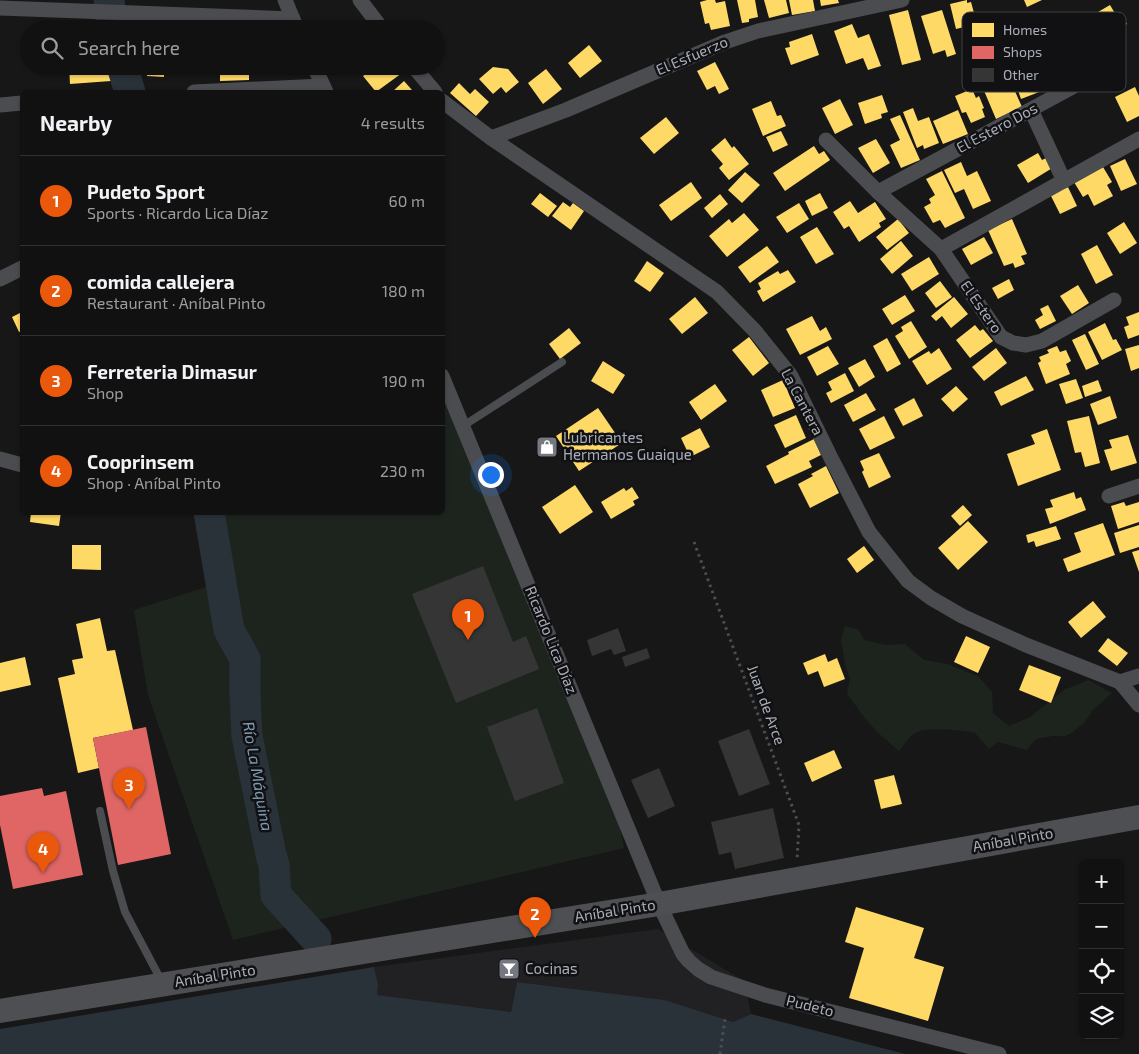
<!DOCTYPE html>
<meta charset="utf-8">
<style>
body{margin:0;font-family:"Exo 2",sans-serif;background:#1a1a1a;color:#f1f3f6}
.controls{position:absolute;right:15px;bottom:15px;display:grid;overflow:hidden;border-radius:8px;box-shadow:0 1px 4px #0004}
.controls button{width:45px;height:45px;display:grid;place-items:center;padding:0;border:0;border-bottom:1px solid #303131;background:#111;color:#f1f3f6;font:25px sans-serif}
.you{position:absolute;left:490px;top:474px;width:18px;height:18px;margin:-12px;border:4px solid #fff;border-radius:50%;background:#1a73e8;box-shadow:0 0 0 8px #1a73e833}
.badge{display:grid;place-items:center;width:32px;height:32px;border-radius:50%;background:#ea580c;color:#fff;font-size:16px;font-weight:700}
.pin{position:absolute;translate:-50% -41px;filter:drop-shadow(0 1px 2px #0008)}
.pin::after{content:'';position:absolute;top:26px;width:18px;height:15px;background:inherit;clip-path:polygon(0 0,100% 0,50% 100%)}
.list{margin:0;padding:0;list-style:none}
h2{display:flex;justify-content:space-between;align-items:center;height:65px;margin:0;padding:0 20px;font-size:21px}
h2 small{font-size:16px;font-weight:400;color:#9c9d9f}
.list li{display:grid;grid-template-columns:32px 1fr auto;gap:15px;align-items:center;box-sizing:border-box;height:90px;padding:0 20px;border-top:1px solid #303131}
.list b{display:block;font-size:19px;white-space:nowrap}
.list p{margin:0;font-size:16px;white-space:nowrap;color:#9c9d9f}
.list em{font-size:16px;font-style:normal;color:#9c9d9f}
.icon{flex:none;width:28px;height:28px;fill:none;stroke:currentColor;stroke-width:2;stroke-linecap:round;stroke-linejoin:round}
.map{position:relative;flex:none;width:1139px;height:1054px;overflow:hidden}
.search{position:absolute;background:#111;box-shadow:0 1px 4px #0004;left:20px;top:20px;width:425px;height:55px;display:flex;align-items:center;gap:12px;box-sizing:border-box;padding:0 18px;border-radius:28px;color:#9c9d9f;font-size:19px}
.panel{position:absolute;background:#111;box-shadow:0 1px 4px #0004;left:20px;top:90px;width:425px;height:425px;border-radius:8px}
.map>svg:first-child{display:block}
.built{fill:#212123}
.green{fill:#1d241e}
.water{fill:#2a3239}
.homes{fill:#ffd966}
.shops{fill:#e06666}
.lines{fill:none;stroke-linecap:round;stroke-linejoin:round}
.river{stroke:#2a3239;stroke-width:31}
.building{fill:#353536}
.path{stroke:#4d4e52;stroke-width:3;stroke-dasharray:2.5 4;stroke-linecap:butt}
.service{stroke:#4b4c50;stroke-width:8}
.minor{stroke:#4b4c50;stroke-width:15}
.primary{stroke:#4d4f52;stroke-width:24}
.labels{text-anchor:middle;stroke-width:5;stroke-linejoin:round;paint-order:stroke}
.street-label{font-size:15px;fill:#a8adb8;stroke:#111113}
.poi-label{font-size:15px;fill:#a8adb8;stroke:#111113;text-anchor:start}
.water-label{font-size:16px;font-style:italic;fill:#7f9bb3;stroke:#111113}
.key{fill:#111113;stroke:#3e4045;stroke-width:1}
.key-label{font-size:14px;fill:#a8adb8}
</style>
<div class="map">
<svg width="1139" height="1054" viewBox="0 0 1139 1054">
<rect width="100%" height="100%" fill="#171717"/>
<polygon class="built" points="658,929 744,981 751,1014 733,1022 665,1000 517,982 511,1012 376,995 378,984 374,967"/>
<g class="green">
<polygon points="443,368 507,519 610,781 624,848 233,940 148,695 134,610 209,586 195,513 442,512"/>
<path d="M845,626L859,630L864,640L886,645L905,644L924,660L947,664L978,676L992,692L993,713L1009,726L1030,717L1064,690L1088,680L1112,693L1093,710L1084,723L1073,732L1065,736H1053L1036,739L1027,750L998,742L989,749L974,732C960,731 927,726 915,733C909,736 904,745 899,751L877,732L864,717L847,694L850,679L845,664L841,640Z"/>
</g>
<polygon class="water" points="374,967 378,984 377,995 511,1012 517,982 665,1000 733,1022 751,1014 905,1054 0,1054 0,1029"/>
<g class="homes">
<polygon points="707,0 715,0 716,3 725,1 730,26 711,30 709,23 705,24 700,2"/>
<polygon points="737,0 755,0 758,17 749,19 749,22 742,23"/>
<polygon points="764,0 786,0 789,13 769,18"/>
<polygon points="789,0 813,0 815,11 792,15"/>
<polygon points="820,0 838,0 839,3 821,6"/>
<polygon points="967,0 967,3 971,2 977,24 956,29 950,4"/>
<polygon points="1024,0 1042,0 1027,7"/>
<polygon points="1110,5 1116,15 1120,12 1127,24 1110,33 1098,12"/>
<polygon points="908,10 921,60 902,65 889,15"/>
<polygon points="942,10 956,54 947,57 945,50 933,54 921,16"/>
<polygon points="852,24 858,38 869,34 881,66 868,70 863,58 846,64 834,31"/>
<polygon points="108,25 108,29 76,29 76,27"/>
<polygon points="812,34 819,55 791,65 785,48 790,47 789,42"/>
<polygon points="589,45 602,61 580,78 568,63"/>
<polygon points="1035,58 1047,89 1021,99 1016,85 1024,83 1017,66"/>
<polygon points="715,62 729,89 719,94 715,86 707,90 697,71"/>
<polygon points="69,66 110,66 111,81 70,84"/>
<polygon points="147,66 164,66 164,77 147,76"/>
<polygon points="220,66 249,66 249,80 220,81"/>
<polygon points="376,66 397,66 402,73 376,92 363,76"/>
<polygon points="493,67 508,69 519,82 506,93 501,87 493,94 479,79"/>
<polygon points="546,69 562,89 543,104 528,83"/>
<polygon points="1006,71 1022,107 996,119 982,86 997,79 996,75"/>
<polygon points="404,81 412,90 410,91 411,92 392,92"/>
<polygon points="459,83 470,94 475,89 489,102 476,116 450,93"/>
<polygon points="1135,87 1139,96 1139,116 1127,122 1115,97"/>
<polygon points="972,89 976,98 979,96 984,108 982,109 985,117 971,123 966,112 962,113 955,96"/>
<polygon points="882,95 888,112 881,114 882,118 865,124 858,103"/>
<polygon points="840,99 853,125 835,134 822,108"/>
<polygon points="771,101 777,116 781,115 786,126 763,136 752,109"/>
<polygon points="913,108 918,121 929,117 939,143 924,149 923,145 917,148 903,112"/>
<polygon points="958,110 968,134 943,144 933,121"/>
<polygon points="900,115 920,160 901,168 890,145 900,140 890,119"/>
<polygon points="666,117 679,133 654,154 640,138"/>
<polygon points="781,131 788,145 773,152 766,137"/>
<polygon points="725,138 732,148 734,146 749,164 729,180 719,168 723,164 711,150"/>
<polygon points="876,139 890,163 873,173 858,148"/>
<polygon points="814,146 819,154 824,151 830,160 785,191 773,173"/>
<polygon points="1038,153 1042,160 1048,157 1054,167 1028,183 1017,165"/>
<polygon points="1125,159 1137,184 1121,191 1110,166"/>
<polygon points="961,162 967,176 977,171 991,201 973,209 964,189 955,193 944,170"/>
<polygon points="1103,167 1112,182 1107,185 1113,196 1094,206 1088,194 1083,197 1074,182"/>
<polygon points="942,171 965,218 945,228 940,220 933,223 924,207 931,203 929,199 935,195 926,179"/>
<polygon points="745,172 760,185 742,203 728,190"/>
<polygon points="691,182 702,198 671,221 659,205"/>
<polygon points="1067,185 1077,206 1060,214 1050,194"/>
<polygon points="540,193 557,206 548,217 531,204"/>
<polygon points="820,193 828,208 812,216 805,201"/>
<polygon points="720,194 728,204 712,218 704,208"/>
<polygon points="850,201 858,213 875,202 886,219 879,223 881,227 859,242 849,226 844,229 833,212"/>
<polygon points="563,202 570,207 573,203 584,211 571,230 552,216"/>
<polygon points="799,203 809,219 787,233 776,217"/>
<polygon points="744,213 759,230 727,257 709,236 729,219 732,223"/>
<polygon points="898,219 909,233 887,250 876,237"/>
<polygon points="1012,219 1027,254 1021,256 1025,264 1015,268 1013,263 1004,266 988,230"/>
<polygon points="1124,222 1137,243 1120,254 1107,233"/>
<polygon points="817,227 834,254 816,264 800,237"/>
<polygon points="984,237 993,253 971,265 962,249"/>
<polygon points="901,241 913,256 892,274 880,259"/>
<polygon points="1097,245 1113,275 1096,284 1081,254"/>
<polygon points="767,246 779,262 750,283 738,267"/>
<polygon points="929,257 939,274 912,291 901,274"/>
<polygon points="647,261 664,273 650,292 634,281"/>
<polygon points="788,270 796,282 763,302 757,291 761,289 758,283 778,271 780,274"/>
<polygon points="1009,279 1014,290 998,299 992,288"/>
<polygon points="940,281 952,297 936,308 925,293"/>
<polygon points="1078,285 1089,303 1072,314 1060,296"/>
<polygon points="905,295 915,311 892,325 882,309"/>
<polygon points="695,297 708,313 682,334 669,319"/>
<polygon points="954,297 968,314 951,328 942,316 936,321 931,316"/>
<polygon points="1048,305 1056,321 1040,329 1035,320 1043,315 1040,309"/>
<polygon points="22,312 22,331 19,332 12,317"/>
<polygon points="1139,312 1139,335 1128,339 1124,327 1129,325 1126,317"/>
<polygon points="812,316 820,331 826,327 832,339 800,355 786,329"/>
<polygon points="911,321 927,347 909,359 895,336 903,331 901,327"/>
<polygon points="1105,323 1113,340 1116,339 1122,350 1102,360 1088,332"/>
<polygon points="975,325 980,331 983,329 993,341 970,358 956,340"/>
<polygon points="569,328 581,343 560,359 549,344"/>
<polygon points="1085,334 1099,364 1086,370 1072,340"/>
<polygon points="749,337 769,363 753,376 732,350"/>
<polygon points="887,338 901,364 887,372 873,346"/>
<polygon points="1139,345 1139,368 1131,371 1125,349"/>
<polygon points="828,346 839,364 817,376 807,357"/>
<polygon points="1057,346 1060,352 1066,350 1071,361 1066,364 1070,374 1046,384 1038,363 1041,361 1039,357 1049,353 1047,350"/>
<polygon points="939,348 952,369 927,385 912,361 929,351 931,354"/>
<polygon points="996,348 1007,363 984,381 972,367"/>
<polygon points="865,359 875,377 859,387 848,368"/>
<polygon points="603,361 625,375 613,394 591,381"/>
<polygon points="845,373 854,391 831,403 826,393 832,390 828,382"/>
<polygon points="1026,376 1034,390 1001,406 994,392"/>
<polygon points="1076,379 1083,398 1066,404 1059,384"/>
<polygon points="783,380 795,408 773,417 761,390"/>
<polygon points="1098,380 1102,391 1085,397 1082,386"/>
<polygon points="715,384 727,401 701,420 689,402"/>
<polygon points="956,386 968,399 953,412 941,399"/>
<polygon points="866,393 876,410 853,422 844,405"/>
<polygon points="1110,396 1117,418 1098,425 1090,404"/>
<polygon points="914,398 923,416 903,426 894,409"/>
<polygon points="598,408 622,443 579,471 556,436"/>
<polygon points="796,415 806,438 785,448 774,425"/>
<polygon points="884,416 895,438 870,450 859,429"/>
<polygon points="1089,416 1100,463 1085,467 1081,452 1075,453 1067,421"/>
<polygon points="700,428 710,447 690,457 681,438"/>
<polygon points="1047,429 1061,470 1018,486 1007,454 1035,444 1031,435"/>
<polygon points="1128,435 1137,463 1111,471 1104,450 1112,448 1109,440"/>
<polygon points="814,439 821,455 809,461 812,467 775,484 766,466 789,454 788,452"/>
<polygon points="879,453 891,477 869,488 862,472 864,470 860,461"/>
<polygon points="826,466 839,493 810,508 798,484 813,476 811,474"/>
<polygon points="575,485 593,512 560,534 542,507"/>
<polygon points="632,487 639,498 633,501 635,505 611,519 601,502 624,488 626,491"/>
<polygon points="1074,492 1076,499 1081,497 1086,510 1050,524 1045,509 1053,507 1050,500"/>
<polygon points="1124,502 1126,506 1139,502 1139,522 1118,529 1111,506"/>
<polygon points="963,505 972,515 960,526 951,516"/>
<polygon points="31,512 61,512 59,526 30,522"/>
<polygon points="968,521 988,542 958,570 938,548"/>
<polygon points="1103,523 1115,555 1068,572 1063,559 1081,552 1074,533"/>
<polygon points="1139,525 1139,547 1120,553 1114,533"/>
<polygon points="1056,526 1061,539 1036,547 1034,541 1028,543 1026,535"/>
<polygon points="72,545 101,545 101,570 72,569"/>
<polygon points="864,546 874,560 857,573 847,559"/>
<polygon points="1139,550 1139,572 1132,552"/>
<polygon points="1093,601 1106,617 1081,638 1068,622"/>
<polygon points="100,618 107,651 115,650 133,730 93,738 99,768 78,773 58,678 75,674 72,660 83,658 76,624"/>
<polygon points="966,636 990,647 978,673 954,662"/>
<polygon points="1108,638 1128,653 1117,666 1098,651"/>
<polygon points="825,654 828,662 837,658 845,679 824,687 818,671 808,675 803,663"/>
<polygon points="25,657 31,685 0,692 0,663"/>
<polygon points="1029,665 1061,677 1051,703 1019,690"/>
<polygon points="834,750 842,768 812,782 804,763"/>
<polygon points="894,775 902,804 881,809 874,780"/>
<polygon points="856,907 924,928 914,958 944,967 928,1021 849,998 864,948 845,942"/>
</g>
<g class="shops">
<polygon points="146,727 171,854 118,865 93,738"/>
<polygon points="42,788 44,796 66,791 83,875 13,889 0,825 0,796"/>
</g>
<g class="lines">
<g class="river">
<polyline points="109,0 112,29"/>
<polyline points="122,66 130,92"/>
<polyline points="209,512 229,630 245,659 245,695 247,736 271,855 274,865 276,895 316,939"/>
</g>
</g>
<g class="building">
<polygon points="483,566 513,642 526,636 539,669 456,703 412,594"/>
<polygon points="618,628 626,651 614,655 611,649 592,656 587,640"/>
<polygon points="647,648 650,658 625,667 622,657"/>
<polygon points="537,708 564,783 515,801 487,727"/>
<polygon points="749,729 770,784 739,796 718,741"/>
<polygon points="659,768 675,806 648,818 631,780"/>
<polygon points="773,808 784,858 735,869 731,852 719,855 711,822"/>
</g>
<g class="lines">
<g class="path">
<polyline points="694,542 799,825 797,860"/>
<polyline points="720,1054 725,1019"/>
</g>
<g class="service">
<polyline points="463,426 562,362"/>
<polyline points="100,811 113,871 125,912 162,982"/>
</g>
<g class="minor">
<polyline points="285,0 297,29"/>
<polyline points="360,0 382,29"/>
<polyline points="0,8 293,19"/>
<polyline points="314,66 326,92"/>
<polyline points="413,66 435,92"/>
<polyline points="194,92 323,86"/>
<polyline points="442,101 491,138 717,292 755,331 791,376 831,458 869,532 908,581 931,598 962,616 1026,645 1120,682 1139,705"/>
<polyline points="0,105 22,103"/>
<polyline points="1031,110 1064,181"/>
<polyline points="491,138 566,110 725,42 758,31 902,0"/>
<polyline points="826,140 878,192 941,249 1001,337 1013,343 1026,345 1042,341 1114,300"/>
<polyline points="878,192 1115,64"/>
<polyline points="941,249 1139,139"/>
<polyline points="0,279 22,268"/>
<polyline points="442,376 659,904 683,954 689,961 698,969 711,977 765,995 999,1054"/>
<polyline points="0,459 22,465"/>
<polyline points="1109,496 1139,486"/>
<polyline points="1120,682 1139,676"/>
</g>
<polyline class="primary" points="0,1011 659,904 1139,817"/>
</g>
<defs>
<g id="shop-square" transform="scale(1.125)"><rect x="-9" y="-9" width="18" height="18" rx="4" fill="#757880" stroke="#111113"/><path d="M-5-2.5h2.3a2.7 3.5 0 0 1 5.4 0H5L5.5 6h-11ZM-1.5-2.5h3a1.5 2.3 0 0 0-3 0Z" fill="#fff"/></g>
<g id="bar-square" transform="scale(1.125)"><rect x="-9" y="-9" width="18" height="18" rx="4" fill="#757880" stroke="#111113"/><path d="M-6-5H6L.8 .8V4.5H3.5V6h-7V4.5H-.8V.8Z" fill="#fff"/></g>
</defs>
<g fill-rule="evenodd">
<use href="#shop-square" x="547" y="447"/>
<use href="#bar-square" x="509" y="969"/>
</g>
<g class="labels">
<g class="street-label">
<text transform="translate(692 56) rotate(-23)" y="5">El Esfuerzo</text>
<text transform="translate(997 128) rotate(-28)" y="5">El Estero Dos</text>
<text transform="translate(981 307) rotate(55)" y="5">El Estero</text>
<text transform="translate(802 402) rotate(62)" y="5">La Cantera</text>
<text transform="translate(551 640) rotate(68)" y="5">Ricardo Lica Díaz</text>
<text transform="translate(766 705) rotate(70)" y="5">Juan de Arce</text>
<text transform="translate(1013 840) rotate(-10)" y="5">Aníbal Pinto</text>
<text transform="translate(615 911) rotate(-9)" y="5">Aníbal Pinto</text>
<text transform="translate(215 976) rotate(-9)" y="5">Aníbal Pinto</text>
<text transform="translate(810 1006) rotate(14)" y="5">Pudeto</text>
</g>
<g class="poi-label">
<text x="563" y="443">Lubricantes<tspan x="563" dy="17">Hermanos Guaique</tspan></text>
<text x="525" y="974">Cocinas</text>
</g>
<g class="water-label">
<text transform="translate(258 776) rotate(80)" y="6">Río La Máquina</text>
</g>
</g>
<rect x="962" y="12" width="164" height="80" rx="8" class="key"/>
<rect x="972" y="23" width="22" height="14" fill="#ffd966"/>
<rect x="972" y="46" width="22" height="13" fill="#e06666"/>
<rect x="972" y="68" width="22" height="14" fill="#353536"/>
<g class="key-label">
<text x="1003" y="35">Homes</text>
<text x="1003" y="57">Shops</text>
<text x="1003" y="80">Other</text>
</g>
</svg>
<div class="controls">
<button>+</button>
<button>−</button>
<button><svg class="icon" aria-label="locate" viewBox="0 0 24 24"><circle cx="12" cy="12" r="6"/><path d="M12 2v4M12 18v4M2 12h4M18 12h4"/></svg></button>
<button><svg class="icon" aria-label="layers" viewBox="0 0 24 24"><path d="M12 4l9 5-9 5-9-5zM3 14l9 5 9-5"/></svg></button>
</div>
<div class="you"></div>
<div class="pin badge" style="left:468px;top:640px">1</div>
<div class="pin badge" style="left:535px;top:938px">2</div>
<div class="pin badge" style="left:129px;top:809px">3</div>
<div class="pin badge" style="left:43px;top:873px">4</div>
<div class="search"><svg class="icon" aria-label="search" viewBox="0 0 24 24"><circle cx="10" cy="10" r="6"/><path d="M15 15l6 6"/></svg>Search here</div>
<section class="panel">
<h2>Nearby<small>4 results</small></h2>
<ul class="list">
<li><span class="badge">1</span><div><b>Pudeto Sport</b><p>Sports · Ricardo Lica Díaz</p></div><em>60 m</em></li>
<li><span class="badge">2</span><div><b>comida callejera</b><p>Restaurant · Aníbal Pinto</p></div><em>180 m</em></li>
<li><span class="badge">3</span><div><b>Ferreteria Dimasur</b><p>Shop</p></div><em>190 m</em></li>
<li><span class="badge">4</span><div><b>Cooprinsem</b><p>Shop · Aníbal Pinto</p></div><em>230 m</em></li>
</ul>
</section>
</div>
